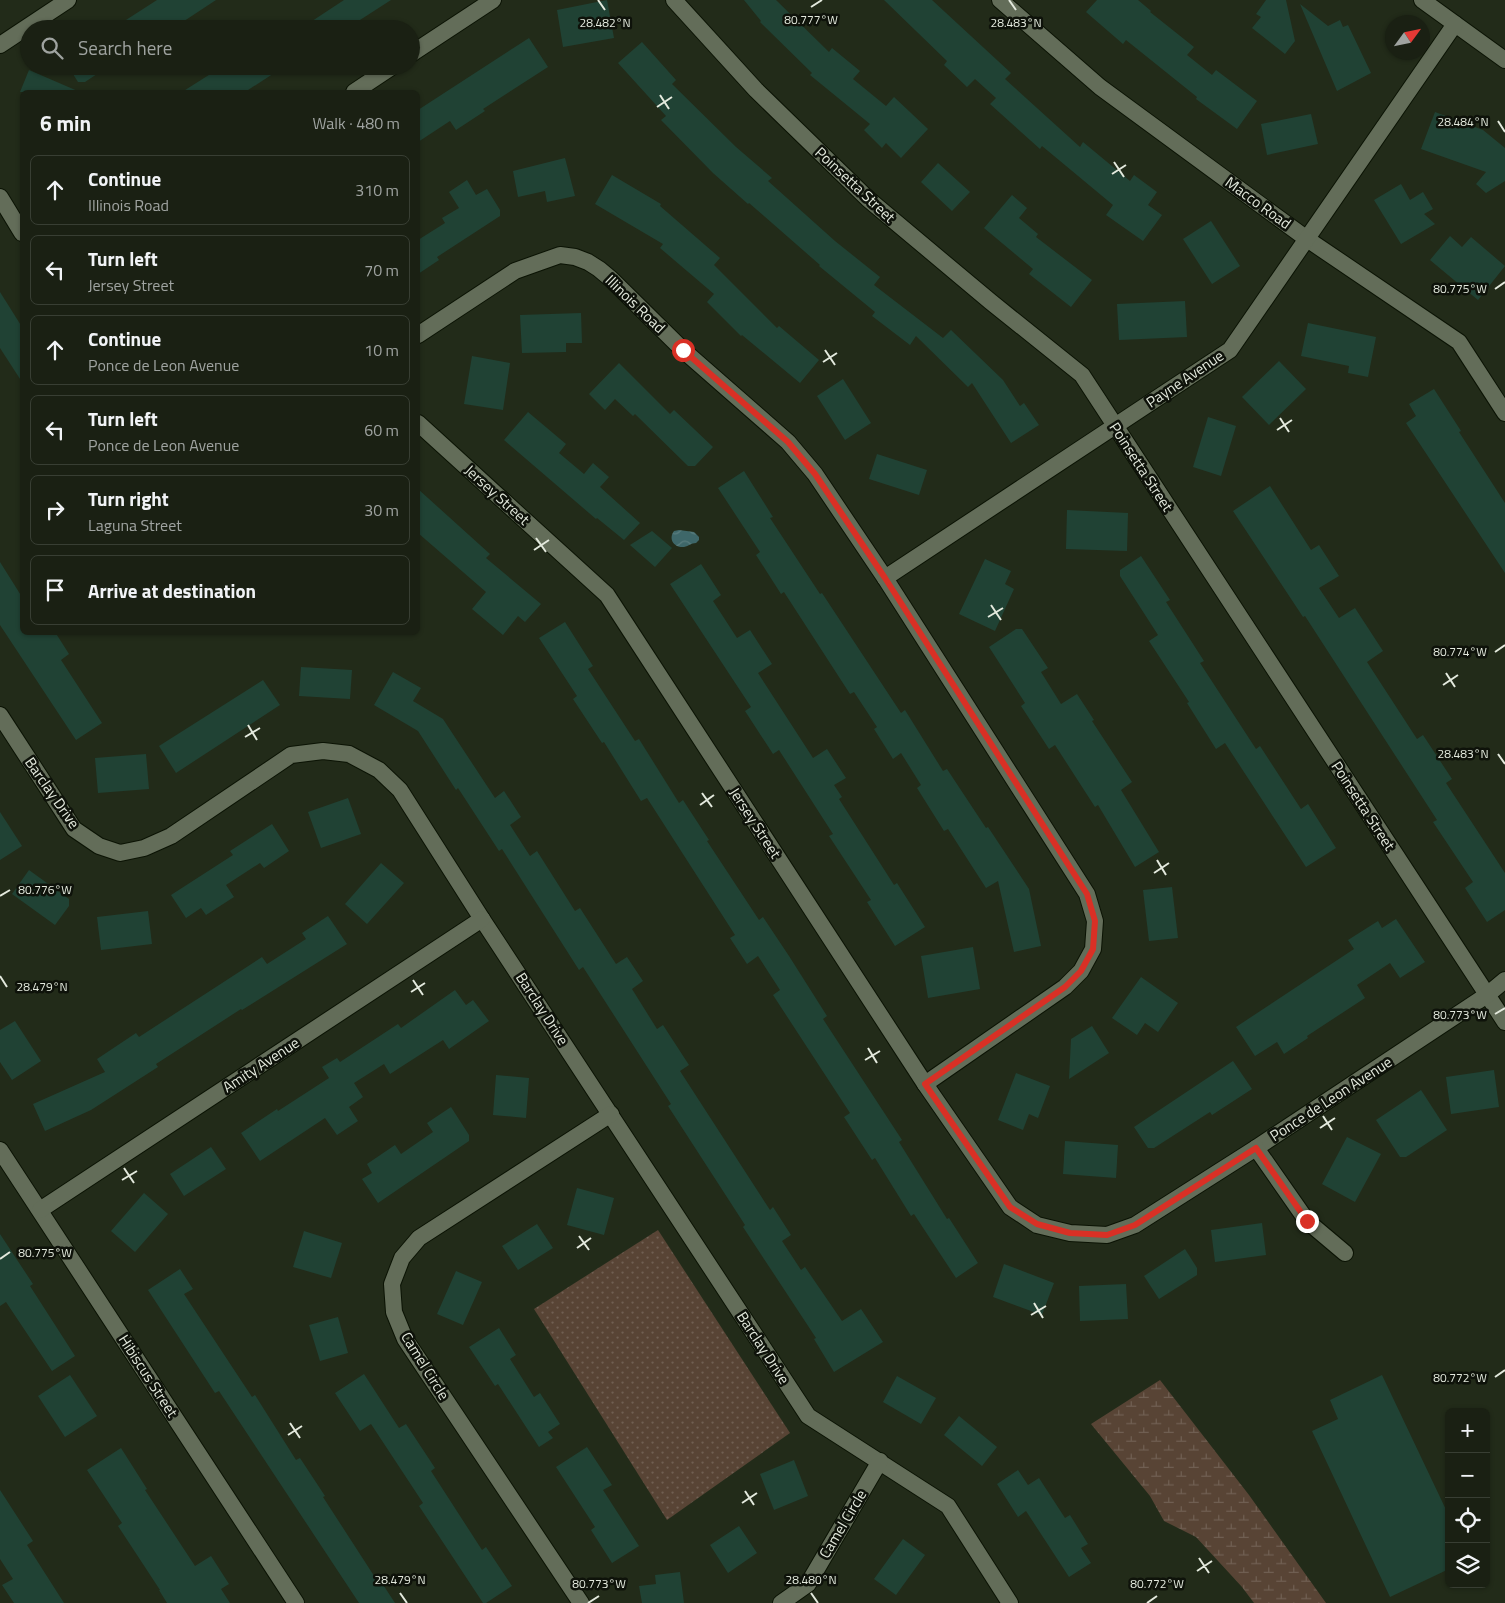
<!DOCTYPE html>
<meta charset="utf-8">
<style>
body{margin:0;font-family:"Titillium Web",sans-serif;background:#23281c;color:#f1f3f6}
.controls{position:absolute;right:15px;bottom:15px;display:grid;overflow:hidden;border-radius:8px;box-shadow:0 1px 4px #0004}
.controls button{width:45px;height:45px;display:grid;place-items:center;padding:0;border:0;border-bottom:1px solid #383e33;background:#1a2013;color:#f1f3f6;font:25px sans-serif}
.compass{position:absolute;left:1385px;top:15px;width:45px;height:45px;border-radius:50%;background:#1a2013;box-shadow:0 1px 4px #0004;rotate:57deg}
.stop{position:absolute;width:15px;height:15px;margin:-11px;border:4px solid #d93025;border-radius:50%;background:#fff}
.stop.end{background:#d93025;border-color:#fff;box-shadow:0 1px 5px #0008}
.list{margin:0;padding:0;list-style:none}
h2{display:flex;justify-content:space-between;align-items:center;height:65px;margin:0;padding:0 20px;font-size:21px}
h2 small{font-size:16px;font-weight:400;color:#9fa3a0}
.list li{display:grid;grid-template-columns:32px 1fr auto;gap:15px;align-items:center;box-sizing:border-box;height:70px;margin:0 10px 10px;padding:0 10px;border:1px solid #383e33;border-radius:8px}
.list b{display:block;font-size:19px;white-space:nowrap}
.list p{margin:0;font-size:16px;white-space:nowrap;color:#9fa3a0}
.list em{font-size:16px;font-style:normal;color:#9fa3a0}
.icon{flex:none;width:28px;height:28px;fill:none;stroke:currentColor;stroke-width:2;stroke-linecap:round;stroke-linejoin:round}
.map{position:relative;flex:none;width:1505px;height:1603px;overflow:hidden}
.search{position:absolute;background:#1a2013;box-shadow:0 1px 4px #0004;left:20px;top:20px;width:400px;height:55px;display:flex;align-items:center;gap:12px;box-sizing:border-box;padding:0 18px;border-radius:28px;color:#9fa3a0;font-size:19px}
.panel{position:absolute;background:#1a2013;box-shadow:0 1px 4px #0004;left:20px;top:90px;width:400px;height:545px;border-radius:8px}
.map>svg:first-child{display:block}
.grass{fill:url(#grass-dots)}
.wetland{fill:url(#wetland-marsh)}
.water{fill:url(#water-waves)}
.building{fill:#204234}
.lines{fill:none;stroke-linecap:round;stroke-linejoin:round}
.street-casing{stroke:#0b1304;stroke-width:18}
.street{stroke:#636d59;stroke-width:16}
.route{stroke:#d93025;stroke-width:6}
.ticks{fill:none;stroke:#e3e9dd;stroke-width:2}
.labels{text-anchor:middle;stroke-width:5;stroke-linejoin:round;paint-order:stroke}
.street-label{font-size:15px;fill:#e3e9dd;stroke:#0e120a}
.ticks-label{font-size:12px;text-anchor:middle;fill:#e3e9dd;stroke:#0e120a;stroke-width:5;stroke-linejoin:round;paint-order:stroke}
</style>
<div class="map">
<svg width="1505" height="1603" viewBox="0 0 1505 1603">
<defs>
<pattern id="grass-dots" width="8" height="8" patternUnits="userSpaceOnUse" patternTransform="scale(1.25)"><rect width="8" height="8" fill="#584435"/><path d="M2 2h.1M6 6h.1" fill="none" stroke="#705f52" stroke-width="1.8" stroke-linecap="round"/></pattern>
<pattern id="wetland-marsh" width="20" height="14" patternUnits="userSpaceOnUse" patternTransform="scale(1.25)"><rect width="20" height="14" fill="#584435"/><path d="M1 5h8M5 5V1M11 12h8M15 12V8" fill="none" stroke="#705f52"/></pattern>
<pattern id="water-waves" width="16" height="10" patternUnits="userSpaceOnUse" patternTransform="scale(1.25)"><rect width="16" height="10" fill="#3e6769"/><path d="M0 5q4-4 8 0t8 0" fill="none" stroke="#5a7d7e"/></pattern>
</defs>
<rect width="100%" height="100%" fill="#222b19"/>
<polygon class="grass" points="658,1230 790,1433 667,1520 534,1309"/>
<polygon class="wetland" points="1160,1380 1249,1495 1326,1603 1254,1603 1242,1587 1196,1537 1164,1521 1150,1496 1091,1424"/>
<path class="water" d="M679,530L694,532L699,537V540L696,543C691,543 689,546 684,547C674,548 668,539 674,531Z"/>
<g class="building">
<polygon points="157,0 216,0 172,29 112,29"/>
<polygon points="344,0 391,0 346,29 300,29"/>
<polygon points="607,0 614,38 563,47 557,10"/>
<polygon points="744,0 776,0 829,52 832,48 860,71 853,79 886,106 894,97 928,129 901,158 886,143 882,148 864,130 870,124 810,75 812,73 760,22 761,21"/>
<polygon points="884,0 932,0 1011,73 1005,79 1080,147 1083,142 1130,181 1134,175 1157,192 1148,205 1162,215 1143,241 1106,215 1113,205 1042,146 1040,149 990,104 996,98 975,79 967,87 944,65 947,61"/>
<polygon points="1097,0 1138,0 1151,11 1150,12 1194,47 1187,55 1212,75 1216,70 1257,101 1237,129 1196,99 1197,97 1126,40 1123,44 1086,12"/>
<polygon points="1266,0 1286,0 1295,41 1285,54 1252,28 1261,17 1256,14"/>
<polygon points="1300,4 1328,26 1340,20 1343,27 1348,25 1371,73 1337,91"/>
<polygon points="529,38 548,67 483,109 485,111 456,130 450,121 418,142 418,110"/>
<polygon points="642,42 676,80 672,84 736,147 772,178 768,181 835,241 880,277 874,285 943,338 951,330 1003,380 1020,406 1024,403 1039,425 1011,443 972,383 968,387 916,336 910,345 872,316 875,312 819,266 820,265 749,203 748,204 713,173 661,120 666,116 618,63"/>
<polygon points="68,66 109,66 85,82 78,82"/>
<polygon points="223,66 285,66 245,92 182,92"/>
<polygon points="29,70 80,92 20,92"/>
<polygon points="1435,112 1483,130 1505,148 1505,181 1486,193 1476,184 1486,172 1421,149"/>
<polygon points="1311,114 1318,144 1267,155 1261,124"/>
<polygon points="565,158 575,196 547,202 545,191 518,197 513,171"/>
<polygon points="938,163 970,192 952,211 921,182"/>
<polygon points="612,175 661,204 660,206 720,258 714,265 777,328 779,326 819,360 800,383 742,335 741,336 707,302 714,294 660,248 663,244 595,204"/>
<polygon points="467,180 476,195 487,189 500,210 500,216 437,257 439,260 418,274 418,240 445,223 442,218 459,208 449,192"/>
<polygon points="1401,184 1410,200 1423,192 1433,209 1424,214 1435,224 1401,244 1374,200"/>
<polygon points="1012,195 1027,208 1019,218 1038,234 1036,237 1092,280 1071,307 1029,274 1033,269 984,228"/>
<polygon points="1211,221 1240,266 1212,284 1183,239"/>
<polygon points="1450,236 1462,247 1471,237 1505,266 1478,300 1430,260"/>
<polygon points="0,292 22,327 22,382 0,348"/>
<polygon points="1185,301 1187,337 1119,340 1117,304"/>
<polygon points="581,313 582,343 566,343 566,352 522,353 520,315"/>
<polygon points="1308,323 1376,337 1368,377 1348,373 1349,366 1301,356"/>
<polygon points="472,356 510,363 503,410 464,404"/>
<polygon points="1279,361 1306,389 1269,425 1242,397"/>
<polygon points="619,363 670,414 674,410 713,447 695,466 688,466 635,414 633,416 615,399 605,410 589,394"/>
<polygon points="843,379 871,423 845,440 817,396"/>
<polygon points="1434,389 1461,431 1459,432 1505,503 1505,573 1406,423 1416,416 1409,404"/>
<polygon points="528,412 566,444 559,453 584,474 593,463 609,477 600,487 640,523 624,540 597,518 596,519 504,440"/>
<polygon points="1208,417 1236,426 1221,476 1193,467"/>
<polygon points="877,454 927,470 919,495 869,479"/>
<polygon points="744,471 773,517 770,518 820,594 822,593 901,713 905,710 943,771 947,769 986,828 988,827 1029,889 1041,946 1014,952 998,881 986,888 948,829 944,831 917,788 921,785 901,753 893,759 874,729 877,727 854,692 850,694 784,592 781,594 756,555 760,552 718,488"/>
<polygon points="1270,486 1311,550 1319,545 1339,576 1319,588 1339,618 1355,608 1383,651 1367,662 1417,739 1423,735 1452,779 1446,783 1505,873 1505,910 1487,922 1465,888 1473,882 1433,822 1437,820 1305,616 1303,617 1233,511"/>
<polygon points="418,489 490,554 486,558 541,604 525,622 518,616 503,635 472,609 486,592 418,533"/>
<polygon points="1067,510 1128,513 1127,551 1066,549"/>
<polygon points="652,531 672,548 655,567 630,545"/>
<polygon points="1141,556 1170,600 1166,602 1204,661 1200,663 1256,749 1260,746 1301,809 1308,804 1336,848 1306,867 1225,743 1216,749 1187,703 1189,702 1149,641 1158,635 1120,576 1120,570"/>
<polygon points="985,559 1011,571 1005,584 1014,589 995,631 959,614"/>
<polygon points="0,562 22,597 22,632 55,632 69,654 61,660 102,723 76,740 0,625"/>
<polygon points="701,564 721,595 713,601 737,638 750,630 772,664 758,673 813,758 827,749 846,778 834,785 842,797 839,799 894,885 897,883 925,927 895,946 867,902 871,900 829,836 833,834 779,750 773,754 745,711 751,707 670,584"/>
<polygon points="565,622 593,666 588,669 635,741 639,739 679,803 683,800 709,840 707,841 759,920 763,917 789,956 827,1016 823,1019 902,1140 899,1142 947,1219 949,1218 978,1263 956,1278 914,1214 911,1216 875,1158 872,1160 844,1117 850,1113 773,995 780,990 758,956 747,964 730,938 735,935 647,798 641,801 604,742 602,743 573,699 577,696 539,638"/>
<polygon points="1016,629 1022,629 1048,668 1041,672 1061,704 1077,694 1094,720 1092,721 1132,782 1121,790 1159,852 1135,867 1098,805 1095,807 1055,745 1049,749 1021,706 1025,703 989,647"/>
<polygon points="301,667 352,670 350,699 299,696"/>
<polygon points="393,672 421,688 413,701 443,719 495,798 504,791 521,817 510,825 530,856 537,851 575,911 580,908 616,964 627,957 643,981 632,989 657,1029 663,1025 689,1065 680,1071 770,1210 773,1207 791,1235 782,1241 801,1270 805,1267 842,1321 861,1309 883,1342 834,1372 814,1339 816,1338 743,1227 745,1225 668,1106 671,1104 583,967 579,970 502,849 499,851 458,788 456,790 418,731 374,705"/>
<polygon points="263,680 280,705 176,773 159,746"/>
<polygon points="146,754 149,789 98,793 95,758"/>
<polygon points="348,798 361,834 321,848 308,812"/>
<polygon points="0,812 22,846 0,860"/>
<polygon points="272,824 289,851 264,868 260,863 226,885 234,897 206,915 201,908 186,918 171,895 233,855 230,851"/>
<polygon points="381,863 404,883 367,924 345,904"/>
<polygon points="29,870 69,899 69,906 55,925 12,894"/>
<polygon points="1172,887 1178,938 1149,941 1143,890"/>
<polygon points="148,911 152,944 101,950 97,917"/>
<polygon points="328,916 347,944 242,1010 241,1009 156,1064 158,1067 91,1110 45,1131 33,1104 105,1072 97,1059 136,1033 139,1037 262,957 267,964 306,939 302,933"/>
<polygon points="1396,919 1425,962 1400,978 1390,963 1357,985 1365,998 1307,1036 1308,1038 1284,1054 1277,1042 1255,1056 1236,1027 1354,949 1348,940 1378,921 1382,928"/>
<polygon points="973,947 980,989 928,998 921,956"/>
<polygon points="1141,977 1178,1003 1158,1032 1145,1023 1137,1035 1112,1018"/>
<polygon points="455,990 466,1005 473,1000 489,1021 449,1049 443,1040 390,1074 384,1064 354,1083 363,1097 349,1107 358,1121 337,1135 325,1118 260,1161 241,1133 277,1109 278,1111 329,1078 322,1067 337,1058 340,1062 398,1024 401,1028"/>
<polygon points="15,1021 41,1061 12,1080 0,1062 0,1030"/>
<polygon points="1092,1026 1109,1053 1069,1079 1071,1039"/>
<polygon points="1233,1061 1252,1089 1212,1115 1210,1112 1154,1148 1148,1148 1134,1127"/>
<polygon points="1494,1070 1499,1107 1451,1114 1446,1077"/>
<polygon points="1016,1073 1050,1086 1038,1118 1029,1114 1023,1130 998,1120"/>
<polygon points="496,1075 529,1078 526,1118 493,1115"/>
<polygon points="1421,1090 1447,1130 1406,1157 1400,1157 1376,1120"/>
<polygon points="451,1107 469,1135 469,1141 378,1203 362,1179 372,1173 367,1164 395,1145 401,1154 433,1132 427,1123"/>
<polygon points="1347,1137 1381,1154 1355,1202 1322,1184"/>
<polygon points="1065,1141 1118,1145 1116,1178 1063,1174"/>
<polygon points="211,1147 226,1169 184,1196 170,1174"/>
<polygon points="577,1188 614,1198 604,1235 567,1225"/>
<polygon points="144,1193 168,1214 135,1252 111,1231"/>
<polygon points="1262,1223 1266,1255 1215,1262 1211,1230"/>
<polygon points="537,1224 553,1248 518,1270 502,1246"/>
<polygon points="304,1231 342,1243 331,1278 293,1267"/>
<polygon points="0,1234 33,1284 30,1286 75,1356 52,1371 6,1302 0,1306"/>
<polygon points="1185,1249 1197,1268 1197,1275 1159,1299 1144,1276"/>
<polygon points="1004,1264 1054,1283 1042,1315 993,1297"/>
<polygon points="180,1269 193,1289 184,1294 252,1397 255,1395 296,1460 300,1458 325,1496 323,1497 378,1582 380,1580 395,1603 359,1603 219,1391 215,1393 148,1290"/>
<polygon points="456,1271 482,1282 463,1325 437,1314"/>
<polygon points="1126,1284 1128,1319 1080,1321 1079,1286"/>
<polygon points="338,1317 348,1353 320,1361 309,1325"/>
<polygon points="499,1328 516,1355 510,1359 534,1397 540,1393 560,1424 548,1432 553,1438 539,1447 498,1384 495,1386 469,1347"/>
<polygon points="364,1374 399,1428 406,1424 435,1468 431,1471 482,1550 486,1547 512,1586 486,1603 483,1603 419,1506 423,1503 371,1424 360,1431 335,1393"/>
<polygon points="70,1375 97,1416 65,1437 38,1396"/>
<polygon points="1382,1375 1449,1516 1449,1569 1390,1597 1312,1431 1338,1419 1330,1400"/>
<polygon points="897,1376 936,1398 921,1424 883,1402"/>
<polygon points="959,1416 997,1447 982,1466 944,1435"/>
<polygon points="587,1447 612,1485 603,1490 639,1546 612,1563 591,1530 595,1527 556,1467"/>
<polygon points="121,1448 147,1489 145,1490 195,1566 211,1556 229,1584 221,1589 230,1603 167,1603 159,1590 160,1590 118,1526 122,1523 87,1470"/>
<polygon points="794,1460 808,1496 774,1510 760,1474"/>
<polygon points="1018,1470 1028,1485 1039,1478 1065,1518 1070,1515 1088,1544 1081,1548 1091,1563 1069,1577 1026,1511 1018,1517 997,1484"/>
<polygon points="0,1490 33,1541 27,1545 64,1603 14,1603 2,1585 13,1579 0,1559"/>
<polygon points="739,1526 757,1553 728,1573 710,1545"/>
<polygon points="903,1539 925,1555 896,1595 874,1579"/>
<polygon points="680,1572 684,1603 642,1603 639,1586 656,1584 655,1575"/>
</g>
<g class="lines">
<g class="street-casing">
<g id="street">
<polyline points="674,0 756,90 868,199 991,302 1082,375 1505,1022"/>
<polyline points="1000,0 1100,87 1307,239 1459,342 1505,413"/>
<polyline points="1422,0 1505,60"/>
<polyline points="0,45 68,0"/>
<polyline points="411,54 493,0"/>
<polyline points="354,92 393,66"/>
<polyline points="0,197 22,233"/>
<polyline points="418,335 515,271 560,255 575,257 588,262 599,269 611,279 683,350 788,442 815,474 885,578 1087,894 1095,921 1093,949 1081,971 1065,987 925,1084"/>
<polyline points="418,423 607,595 925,1084 1010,1207 1037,1225 1070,1233 1107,1235 1135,1225 1256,1148 1487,995 1505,980"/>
<polyline points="885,578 1230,350 1455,24"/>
<polyline points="0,715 74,829 99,846 120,853 144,848 171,836 291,755 323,751 349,754 379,770 400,790 482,919 808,1416 948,1506 1010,1603"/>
<polyline points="1256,1148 1307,1221 1345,1253"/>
<polyline points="0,1150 296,1603"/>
<polyline points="40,1210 482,919"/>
<polyline points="581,1603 405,1339 394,1312 392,1284 402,1258 419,1238 611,1114"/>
<polyline points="781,1603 808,1584 880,1461"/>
</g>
</g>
<use href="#street" class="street"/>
</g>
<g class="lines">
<polyline class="route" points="683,350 788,442 815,474 885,578 1087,894 1095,921 1093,949 1081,971 1065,987 925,1084 1010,1207 1037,1224 1070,1233 1107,1235 1135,1225 1256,1148 1307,1221"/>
</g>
<path class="ticks" d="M598,0L605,10M1009,0L1016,10M811,7L822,0M660,95L669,109M657,107L672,97M1498,121L1505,132M1114,162L1124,177M1112,174L1126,165M1495,289L1505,282M825,350L835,365M823,362L837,353M1280,418L1289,432M1277,430L1292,420M536,538L546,552M534,550L549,540M991,605L1001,620M988,617L1003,608M1495,652L1505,645M1446,673L1455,687M1443,685L1458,675M248,725L257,740M245,737L260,728M1498,754L1505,764M702,793L712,807M700,805L714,795M1157,860L1166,875M1154,873L1169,863M0,896L10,890M0,976L7,987M413,980L423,995M411,992L425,983M1495,1014L1505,1008M868,1048L877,1063M865,1060L880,1051M1323,1116L1332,1130M1320,1128L1335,1118M124,1168L134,1183M122,1180L137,1171M579,1236L589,1250M577,1248L591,1238M0,1259L10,1252M1034,1303L1043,1318M1031,1315L1046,1306M1495,1377L1505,1370M290,1423L300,1438M288,1435L302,1426M745,1491L754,1505M742,1503L757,1493M1199,1558L1209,1573M1197,1571L1212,1561M400,1593L407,1603M811,1593L818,1603M588,1603L599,1596M1147,1603L1157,1596"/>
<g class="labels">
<g class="street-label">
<text transform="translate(855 185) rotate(43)" y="5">Poinsetta Street</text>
<text transform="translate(1258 203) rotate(36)" y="5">Macco Road</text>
<text transform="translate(635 304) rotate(44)" y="5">Illinois Road</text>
<text transform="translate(1185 379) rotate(-34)" y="5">Payne Avenue</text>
<text transform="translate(1141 467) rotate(57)" y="5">Poinsetta Street</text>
<text transform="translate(497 495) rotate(42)" y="5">Jersey Street</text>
<text transform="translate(52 793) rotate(55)" y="5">Barclay Drive</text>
<text transform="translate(1363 806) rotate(57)" y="5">Poinsetta Street</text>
<text transform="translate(755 823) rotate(57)" y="5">Jersey Street</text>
<text transform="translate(542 1009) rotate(57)" y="5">Barclay Drive</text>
<text transform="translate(261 1065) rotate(-33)" y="5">Amity Avenue</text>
<text transform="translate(1331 1099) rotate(-33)" y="5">Ponce de Leon Avenue</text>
<text transform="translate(763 1348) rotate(57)" y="5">Barclay Drive</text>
<text transform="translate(425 1366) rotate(58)" y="5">Camel Circle</text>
<text transform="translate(148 1376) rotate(57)" y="5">Hibiscus Street</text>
<text transform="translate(843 1524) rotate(-59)" y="5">Camel Circle</text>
</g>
</g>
<g class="ticks-label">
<text x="811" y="24">80.777°W</text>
<text x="605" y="27">28.482°N</text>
<text x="1016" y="27">28.483°N</text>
<text x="1463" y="126">28.484°N</text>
<text x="1460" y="293">80.775°W</text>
<text x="1460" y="656">80.774°W</text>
<text x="1463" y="758">28.483°N</text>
<text x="45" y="894">80.776°W</text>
<text x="42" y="991">28.479°N</text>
<text x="1460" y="1019">80.773°W</text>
<text x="45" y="1257">80.775°W</text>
<text x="1460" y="1382">80.772°W</text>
<text x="400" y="1584">28.479°N</text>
<text x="811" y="1584">28.480°N</text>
<text x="599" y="1588">80.773°W</text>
<text x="1157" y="1588">80.772°W</text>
</g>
</svg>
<div class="controls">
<button>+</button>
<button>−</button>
<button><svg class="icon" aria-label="locate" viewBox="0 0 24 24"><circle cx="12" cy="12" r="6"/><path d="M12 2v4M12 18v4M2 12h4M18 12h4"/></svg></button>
<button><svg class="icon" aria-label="layers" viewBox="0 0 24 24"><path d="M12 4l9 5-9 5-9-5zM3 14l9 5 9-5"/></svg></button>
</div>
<svg class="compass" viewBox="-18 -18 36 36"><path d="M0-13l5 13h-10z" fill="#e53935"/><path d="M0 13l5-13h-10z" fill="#9fa3a0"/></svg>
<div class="stop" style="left:683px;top:350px"></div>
<div class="stop end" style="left:1307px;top:1221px"></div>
<div class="search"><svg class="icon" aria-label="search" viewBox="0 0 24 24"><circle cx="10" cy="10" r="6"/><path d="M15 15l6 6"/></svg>Search here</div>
<section class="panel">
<h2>6 min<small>Walk · 480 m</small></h2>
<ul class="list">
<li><svg class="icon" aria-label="ahead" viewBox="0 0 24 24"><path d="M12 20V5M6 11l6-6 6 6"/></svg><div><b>Continue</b><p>Illinois Road</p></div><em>310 m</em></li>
<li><svg class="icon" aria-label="left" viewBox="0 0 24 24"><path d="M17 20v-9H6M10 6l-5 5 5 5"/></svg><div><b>Turn left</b><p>Jersey Street</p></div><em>70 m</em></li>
<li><svg class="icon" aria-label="ahead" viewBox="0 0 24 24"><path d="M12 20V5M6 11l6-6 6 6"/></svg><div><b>Continue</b><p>Ponce de Leon Avenue</p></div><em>10 m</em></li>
<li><svg class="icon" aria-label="left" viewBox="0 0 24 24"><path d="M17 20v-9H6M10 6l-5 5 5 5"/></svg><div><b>Turn left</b><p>Ponce de Leon Avenue</p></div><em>60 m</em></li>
<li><svg class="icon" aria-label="right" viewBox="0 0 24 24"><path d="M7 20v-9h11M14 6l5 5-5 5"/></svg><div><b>Turn right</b><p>Laguna Street</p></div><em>30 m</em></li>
<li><svg class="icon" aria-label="arrive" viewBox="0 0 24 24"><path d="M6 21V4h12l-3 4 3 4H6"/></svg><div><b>Arrive at destination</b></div></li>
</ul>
</section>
</div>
